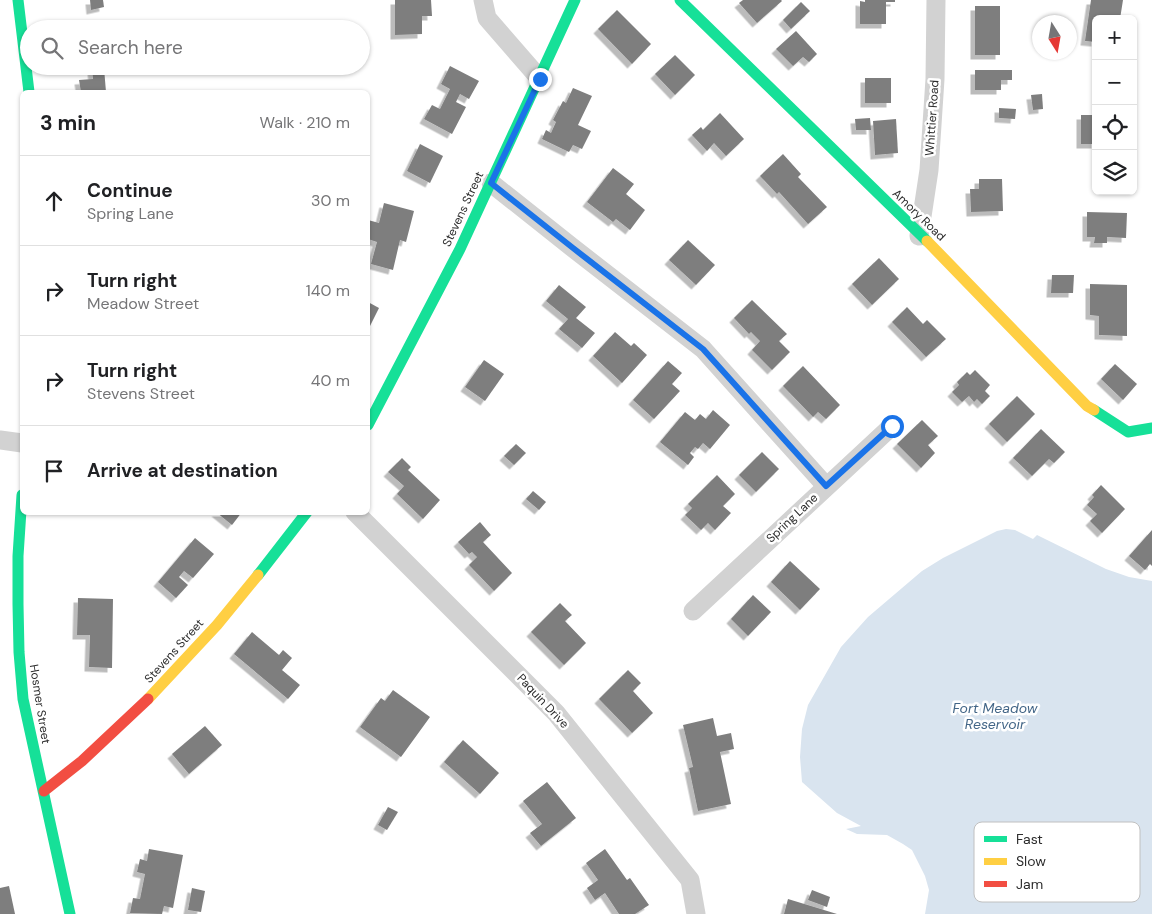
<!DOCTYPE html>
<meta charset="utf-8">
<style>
body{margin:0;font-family:"DM Sans",sans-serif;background:#f6f6f6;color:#202124}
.controls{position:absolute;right:15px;top:15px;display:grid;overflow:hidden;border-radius:8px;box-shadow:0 1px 4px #0004}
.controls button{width:45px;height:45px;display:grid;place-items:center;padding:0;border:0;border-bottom:1px solid #e0e0e0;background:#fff;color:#202124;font:25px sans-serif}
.compass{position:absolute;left:1032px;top:15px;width:45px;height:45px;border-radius:50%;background:#fff;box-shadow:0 1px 4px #0004;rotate:169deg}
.stop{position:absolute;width:15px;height:15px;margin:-11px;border:4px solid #1a73e8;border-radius:50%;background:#fff}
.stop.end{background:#1a73e8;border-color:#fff;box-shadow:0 1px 5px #0008}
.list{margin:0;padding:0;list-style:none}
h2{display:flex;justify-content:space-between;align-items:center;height:65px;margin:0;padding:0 20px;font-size:21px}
h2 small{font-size:16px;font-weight:400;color:#757577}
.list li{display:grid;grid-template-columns:32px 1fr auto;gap:15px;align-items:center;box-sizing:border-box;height:90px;padding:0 20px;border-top:1px solid #e0e0e0}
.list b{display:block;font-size:19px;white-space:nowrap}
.list p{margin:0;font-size:16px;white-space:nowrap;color:#757577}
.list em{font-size:16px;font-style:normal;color:#757577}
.icon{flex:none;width:28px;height:28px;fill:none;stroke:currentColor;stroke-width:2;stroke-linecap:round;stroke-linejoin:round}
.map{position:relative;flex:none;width:1152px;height:914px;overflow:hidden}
.search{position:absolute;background:#fff;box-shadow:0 1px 4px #0004;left:20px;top:20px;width:350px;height:55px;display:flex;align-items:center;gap:12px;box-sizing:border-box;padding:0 18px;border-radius:28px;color:#757577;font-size:19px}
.panel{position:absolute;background:#fff;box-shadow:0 1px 4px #0004;left:20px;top:90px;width:350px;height:425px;border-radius:8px}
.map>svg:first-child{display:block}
.water{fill:#d9e4ef}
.building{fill:#7e7e7e;filter:url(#shadow)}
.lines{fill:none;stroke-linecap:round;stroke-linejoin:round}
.street{stroke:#d2d2d2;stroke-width:19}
.fast{stroke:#16e098;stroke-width:11}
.slow{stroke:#ffcf43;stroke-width:11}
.jam{stroke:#f24e42;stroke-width:11}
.route{stroke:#1a73e8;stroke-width:6}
.labels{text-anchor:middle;stroke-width:5;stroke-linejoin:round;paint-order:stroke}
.street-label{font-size:12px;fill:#2d2d2d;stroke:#fff}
.water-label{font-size:14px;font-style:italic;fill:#436687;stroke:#fff}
.key{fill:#fff;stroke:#c0c0c0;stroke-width:1}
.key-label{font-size:14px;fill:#2d2d2d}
</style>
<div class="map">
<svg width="1152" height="914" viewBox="0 0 1152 914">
<defs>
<filter id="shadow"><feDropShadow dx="-4.5" dy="4.5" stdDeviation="0" flood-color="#0004"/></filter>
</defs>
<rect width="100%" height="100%" fill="#fff"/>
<polygon class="water" points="1006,529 1015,530 1033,539 1037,535 1106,569 1129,577 1152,581 1152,914 925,914 929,890 925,876 912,850 903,844 887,835 857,834 846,829 861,826 837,813 802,782 800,757 802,729 808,705 841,647 868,617 922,571 943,558 997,531"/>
<g class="building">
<polygon points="90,0 103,0 104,7 91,10"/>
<polygon points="395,0 431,0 432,16 422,16 422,34 395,35"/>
<polygon points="743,0 781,0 782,1 757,23 739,3"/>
<polygon points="865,0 895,0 895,2 886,2 886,24 860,24 860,1 865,2"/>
<polygon points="1091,0 1123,0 1120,19 1096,19 1096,42 1085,41"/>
<polygon points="801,2 810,11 791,29 783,20"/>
<rect x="975" y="6" width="25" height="49"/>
<polygon points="617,10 651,44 632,64 598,29"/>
<polygon points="796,31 817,54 809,62 803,57 793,66 776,49"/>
<polygon points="675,55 695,75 675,95 655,74"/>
<polygon points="450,66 479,81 469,99 460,94 456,102 466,107 452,134 424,119 432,105 440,109 450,89 441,84"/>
<polygon points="104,68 106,92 81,92 79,80 93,79 92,69"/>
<polygon points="975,70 1012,70 1012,80 1001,80 1001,90 975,90"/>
<rect x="865" y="78" width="26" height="25"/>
<polygon points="573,88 592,96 578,125 591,131 582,149 573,145 569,152 542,139 546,130 551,133 556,122 553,120 563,101 566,103"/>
<polygon points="1042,94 1043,109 1033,110 1031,95"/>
<polygon points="999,108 1016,109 1015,119 999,118"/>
<polygon points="720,113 744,139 726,156 714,143 707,151 692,135 701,127 703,130"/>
<rect x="1081" y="115" width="15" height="29"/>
<polygon points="870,118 871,130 856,130 855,119"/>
<polygon points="896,119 898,153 875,155 873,121"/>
<polygon points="420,144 443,156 430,183 407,171"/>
<polygon points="783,154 801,174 798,177 827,207 808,224 779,192 777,194 760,176"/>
<polygon points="613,168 634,184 626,194 645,210 630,230 616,219 613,222 587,202"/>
<polygon points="979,179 1002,179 1003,211 971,212 970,189 979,189"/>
<polygon points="384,203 414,211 406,242 400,240 393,270 371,264 377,242 368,239 368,220 379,223"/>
<polygon points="1087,212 1127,213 1126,238 1107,237 1107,243 1094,243 1095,237 1087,237"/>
<polygon points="688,240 715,265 696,285 669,260"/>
<polygon points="879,258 899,279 872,305 852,284"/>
<polygon points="1052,275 1074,275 1073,293 1051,293"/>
<polygon points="1090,284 1127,285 1127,336 1099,335 1099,316 1090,315"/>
<polygon points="559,285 586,307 576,318 595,333 582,348 559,329 568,319 546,301"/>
<polygon points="752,300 787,334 779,341 790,352 772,370 752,350 760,341 751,332 749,334 734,318"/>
<polygon points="368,302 379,308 368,330"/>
<polygon points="907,307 923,324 927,320 946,339 926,357 892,322"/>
<polygon points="615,332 631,346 634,343 647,355 622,383 593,356"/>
<polygon points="484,360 504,374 485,401 465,387"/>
<polygon points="668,361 682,373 672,384 680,391 654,419 633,400"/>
<polygon points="1115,364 1137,384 1123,400 1101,379"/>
<polygon points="803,366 840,405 826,419 818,412 813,417 783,386"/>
<polygon points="975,370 990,385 985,391 990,396 982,404 977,399 974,402 969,396 962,402 952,392 959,385 957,382 967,372 970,375"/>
<polygon points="1017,396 1035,414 1007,442 989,424"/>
<polygon points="713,410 730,425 710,449 703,443 698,449 695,447 690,453 694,457 688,465 660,442 685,412 695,420 700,414 706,419"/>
<polygon points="922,420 938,436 928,445 935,453 921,468 897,444"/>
<polygon points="1041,429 1065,452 1054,463 1049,459 1032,476 1013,458"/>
<polygon points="516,444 526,453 514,465 504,456"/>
<polygon points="762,452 779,469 756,492 739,475"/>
<polygon points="402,458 411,467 408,470 440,500 423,519 397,494 404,486 388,472"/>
<polygon points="717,475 735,494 723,506 731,513 715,530 708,523 701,530 685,515 692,508 688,504"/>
<polygon points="1101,485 1125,509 1102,533 1090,521 1097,514 1087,505 1094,497 1092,495"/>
<polygon points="533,491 546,502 539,510 526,499"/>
<polygon points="216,512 242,512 232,525"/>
<polygon points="480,522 491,535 483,542 512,573 494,591 469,565 477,557 472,552 469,554 458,542"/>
<polygon points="1152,530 1152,566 1150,564 1145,570 1129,556"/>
<polygon points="195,538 214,554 193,578 184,571 179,577 188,585 176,598 158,582"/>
<polygon points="790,561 820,589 800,610 771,582"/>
<polygon points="753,595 771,612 748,636 731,619"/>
<polygon points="78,598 113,599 112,668 89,667 90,635 77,635"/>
<polygon points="560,603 572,615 565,621 586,643 564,665 531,632"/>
<polygon points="252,632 279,655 283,650 292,658 282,670 300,685 288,699 234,654"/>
<polygon points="628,670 641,683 633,691 653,713 632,733 599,699"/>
<polygon points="393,690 430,717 401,757 360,727 381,698 385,701"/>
<polygon points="713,718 717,736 731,733 734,749 720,752 731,804 698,811 689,768 693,767 683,725"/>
<polygon points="205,726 222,745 189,774 172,754"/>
<polygon points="463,740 499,773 480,794 444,762"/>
<polygon points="547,782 576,818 541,846 530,833 542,824 523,801"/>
<polygon points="388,807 398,812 387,830 378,825"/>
<polygon points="149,849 183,855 173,908 164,906 162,914 130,913 133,898 140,899 145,874 137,872 140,859 147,861"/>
<polygon points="605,849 627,880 630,878 649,905 635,914 619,914 605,893 595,900 587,888 598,880 586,863"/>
<polygon points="9,886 15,914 0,914 0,888"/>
<polygon points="192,888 205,891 201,912 188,910"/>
<polygon points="812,890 830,897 827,907 808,900"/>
<polygon points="788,899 837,914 784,914"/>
</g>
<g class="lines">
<g class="street">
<polyline points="483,0 487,18 540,79"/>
<polyline points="491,183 573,248 703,349 826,486"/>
<polyline points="919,236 929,170 935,79 936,0"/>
<polyline points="0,440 22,443"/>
<polyline points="355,512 556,713 690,880 696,914"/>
<polyline points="693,611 892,426"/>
</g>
<g class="fast">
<polyline points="18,0 29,92"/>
<polyline points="680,0 927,241"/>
<polyline points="1094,410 1128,432 1152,428"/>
<polyline points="368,425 460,249 575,0"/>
<polyline points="22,495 18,556 18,604 19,652 23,699 70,914"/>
<polyline points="258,575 307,512"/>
</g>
<g class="slow">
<polyline points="927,241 1087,406 1094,410"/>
<polyline points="148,699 217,625 258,575"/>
</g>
<polyline class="jam" points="44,791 82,761 148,699"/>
</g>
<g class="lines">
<polyline class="route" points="540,79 491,183 573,248 703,349 826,486 892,426"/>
</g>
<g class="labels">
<g class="street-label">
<text transform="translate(932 118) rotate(-86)" y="4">Whittier Road</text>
<text transform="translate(463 209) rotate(-65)" y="4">Stevens Street</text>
<text transform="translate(919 215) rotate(44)" y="4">Amory Road</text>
<text transform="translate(792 518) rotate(-43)" y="4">Spring Lane</text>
<text transform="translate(174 651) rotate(-48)" y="4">Stevens Street</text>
<text transform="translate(543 701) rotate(47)" y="4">Paquin Drive</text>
<text transform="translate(40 704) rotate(81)" y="4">Hosmer Street</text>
</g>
<g class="water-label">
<text x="995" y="713">Fort Meadow<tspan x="995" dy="16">Reservoir</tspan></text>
</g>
</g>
<rect x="974" y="822" width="166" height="80" rx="8" class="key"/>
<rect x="984" y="836" width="23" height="6" fill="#16e098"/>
<rect x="984" y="858" width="23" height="7" fill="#ffcf43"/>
<rect x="984" y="881" width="23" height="6" fill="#f24e42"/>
<g class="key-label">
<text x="1016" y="844">Fast</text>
<text x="1016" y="866">Slow</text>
<text x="1016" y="889">Jam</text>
</g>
</svg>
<div class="controls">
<button>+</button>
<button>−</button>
<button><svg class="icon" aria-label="locate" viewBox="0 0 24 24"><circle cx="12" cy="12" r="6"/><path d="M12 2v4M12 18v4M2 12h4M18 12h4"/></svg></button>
<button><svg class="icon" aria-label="layers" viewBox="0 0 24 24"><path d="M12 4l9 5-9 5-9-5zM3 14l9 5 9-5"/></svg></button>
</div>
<svg class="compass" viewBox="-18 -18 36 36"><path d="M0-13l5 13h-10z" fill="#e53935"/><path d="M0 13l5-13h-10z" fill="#757577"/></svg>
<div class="stop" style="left:892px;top:426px"></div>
<div class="stop end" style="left:540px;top:79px"></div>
<div class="search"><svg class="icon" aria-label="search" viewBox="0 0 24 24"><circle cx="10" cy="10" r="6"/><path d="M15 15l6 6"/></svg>Search here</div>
<section class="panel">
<h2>3 min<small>Walk · 210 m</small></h2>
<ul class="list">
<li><svg class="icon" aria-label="ahead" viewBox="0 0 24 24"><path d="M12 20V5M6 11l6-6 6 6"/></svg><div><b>Continue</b><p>Spring Lane</p></div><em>30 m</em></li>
<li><svg class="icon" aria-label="right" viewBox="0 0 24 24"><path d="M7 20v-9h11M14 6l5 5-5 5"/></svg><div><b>Turn right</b><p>Meadow Street</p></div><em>140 m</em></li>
<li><svg class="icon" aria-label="right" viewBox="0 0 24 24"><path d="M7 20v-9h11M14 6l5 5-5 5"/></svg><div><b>Turn right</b><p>Stevens Street</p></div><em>40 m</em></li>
<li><svg class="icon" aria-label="arrive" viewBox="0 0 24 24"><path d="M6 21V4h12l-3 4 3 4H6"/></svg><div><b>Arrive at destination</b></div></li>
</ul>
</section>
</div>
